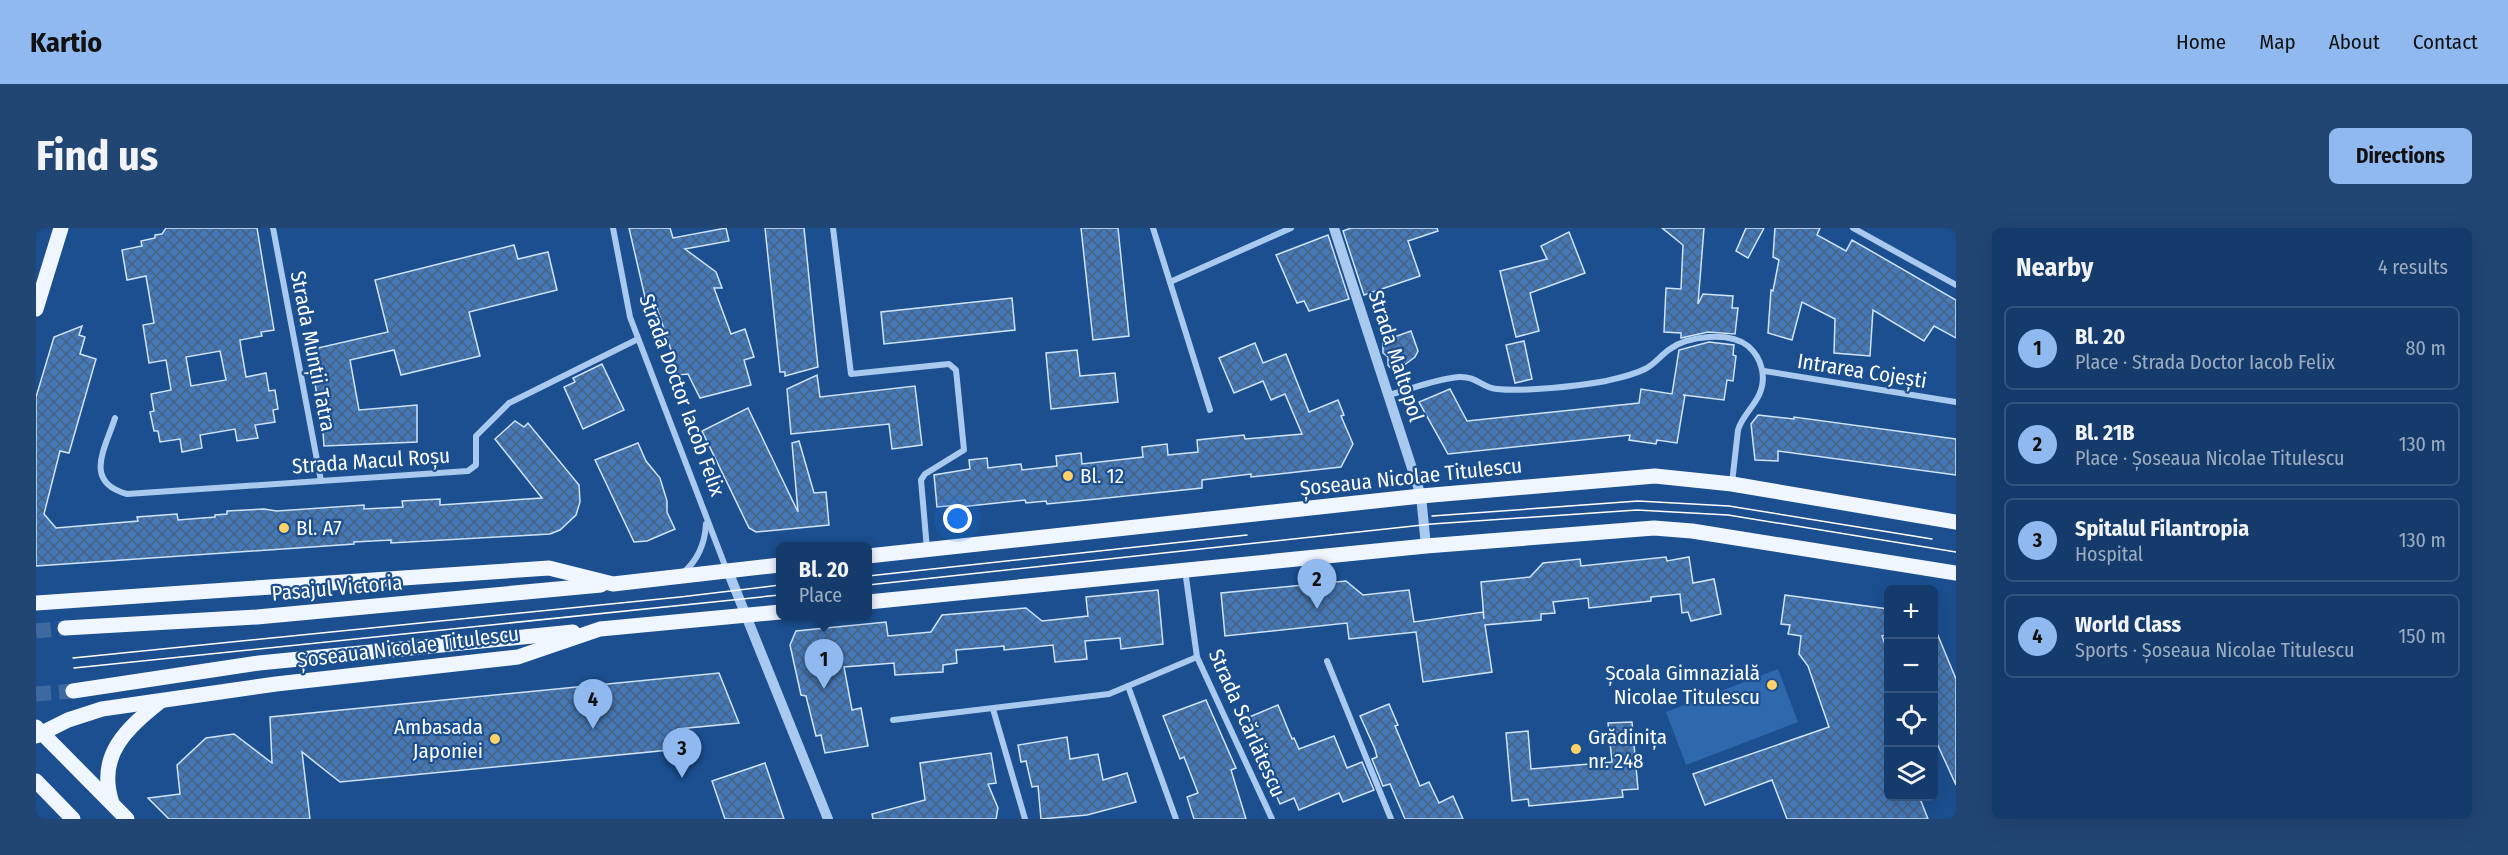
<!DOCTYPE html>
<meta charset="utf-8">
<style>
body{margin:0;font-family:"Fira Sans Condensed",sans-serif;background:#214673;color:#f1f3f6}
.controls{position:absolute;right:18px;bottom:18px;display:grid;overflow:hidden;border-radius:9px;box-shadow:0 6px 24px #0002}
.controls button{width:54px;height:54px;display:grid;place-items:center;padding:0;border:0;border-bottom:2px solid #33557e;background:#143b6b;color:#f1f3f6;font:30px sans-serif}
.you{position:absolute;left:922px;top:291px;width:21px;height:21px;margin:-15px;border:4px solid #fff;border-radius:50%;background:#1a73e8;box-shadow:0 0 0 9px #1a73e833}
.badge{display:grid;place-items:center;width:39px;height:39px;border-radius:50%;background:#90b9f0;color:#111;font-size:20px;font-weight:700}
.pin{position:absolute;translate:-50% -50px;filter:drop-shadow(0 2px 3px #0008)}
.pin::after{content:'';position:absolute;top:32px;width:21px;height:18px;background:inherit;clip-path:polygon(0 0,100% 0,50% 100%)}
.popup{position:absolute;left:740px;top:314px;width:96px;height:78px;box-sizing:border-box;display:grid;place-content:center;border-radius:9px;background:#143b6b;filter:drop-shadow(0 2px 4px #0005);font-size:20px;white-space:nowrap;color:#9dadc1}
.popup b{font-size:22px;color:#f1f3f6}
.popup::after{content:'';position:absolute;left:50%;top:100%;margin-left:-12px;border:12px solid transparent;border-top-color:#143b6b}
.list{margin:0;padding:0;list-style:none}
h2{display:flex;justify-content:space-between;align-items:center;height:78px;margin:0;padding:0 24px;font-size:26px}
h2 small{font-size:20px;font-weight:400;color:#9dadc1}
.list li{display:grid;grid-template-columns:39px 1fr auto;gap:18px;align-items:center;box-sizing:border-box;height:84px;margin:0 12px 12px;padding:0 12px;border:2px solid #33557e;border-radius:9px}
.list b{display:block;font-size:22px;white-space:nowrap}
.list p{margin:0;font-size:20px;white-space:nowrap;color:#9dadc1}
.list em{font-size:20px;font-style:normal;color:#9dadc1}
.icon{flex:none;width:33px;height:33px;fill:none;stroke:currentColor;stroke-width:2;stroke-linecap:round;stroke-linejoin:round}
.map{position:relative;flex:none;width:1920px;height:591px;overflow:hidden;border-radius:9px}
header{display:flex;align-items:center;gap:36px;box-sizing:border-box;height:84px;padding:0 30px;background:#90b9f0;color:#111}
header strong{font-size:28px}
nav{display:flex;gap:33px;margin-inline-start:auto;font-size:21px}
.intro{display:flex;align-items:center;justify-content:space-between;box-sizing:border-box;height:144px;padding:0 36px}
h1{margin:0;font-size:42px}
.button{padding:15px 27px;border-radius:9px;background:#90b9f0;color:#111;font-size:21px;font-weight:700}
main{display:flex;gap:36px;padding:0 36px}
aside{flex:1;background:#143b6b;border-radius:9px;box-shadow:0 6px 24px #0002}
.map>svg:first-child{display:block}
.grass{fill:#2e69ad}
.building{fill:url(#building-cross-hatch);stroke:#cfe3fa;stroke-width:1.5;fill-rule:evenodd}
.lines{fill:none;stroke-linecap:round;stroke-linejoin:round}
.primary-tunnel{stroke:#3d69a0;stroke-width:15;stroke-dasharray:15 8;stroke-linecap:butt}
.minor{stroke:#a9c9ee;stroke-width:6}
.tertiary{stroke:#a9c9ee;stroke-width:10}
.primary{stroke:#f0f6ff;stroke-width:15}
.tram{stroke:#fff;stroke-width:1.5}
.poi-dot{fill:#ffd166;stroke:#1b4f8f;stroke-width:2}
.labels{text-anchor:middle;stroke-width:4.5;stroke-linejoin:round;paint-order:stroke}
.street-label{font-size:21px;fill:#fff;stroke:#1b4f8f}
.poi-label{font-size:21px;fill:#fff;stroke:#1b4f8f;text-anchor:start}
</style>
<header>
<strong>Kartio</strong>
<nav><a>Home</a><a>Map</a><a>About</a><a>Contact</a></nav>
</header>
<div class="intro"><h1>Find us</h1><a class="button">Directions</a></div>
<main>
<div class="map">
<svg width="1920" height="591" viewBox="0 0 1920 591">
<defs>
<pattern id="building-cross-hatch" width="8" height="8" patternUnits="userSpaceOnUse" patternTransform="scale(1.5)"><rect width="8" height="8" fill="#4478b7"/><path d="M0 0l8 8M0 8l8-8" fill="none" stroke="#486282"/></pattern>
</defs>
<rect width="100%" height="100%" fill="#1b4f8f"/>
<polygon class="grass" points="1742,441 1762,494 1650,537 1630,484"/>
<g class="building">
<path d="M130,0H221L238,102L225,104L226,108L204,112L205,120L210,149L230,145L233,163L239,162L242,181L237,182L239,194L219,197L222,210L201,213L199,201L164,207L166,220L146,224L144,211L124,214L122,203H118L114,184L118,183L115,166L135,162L130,132L113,135L107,97L118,95L110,48L91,52L86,22L106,18L105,13L119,10V7L126,6ZM184,123L190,152L155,158L150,129Z"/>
<polygon points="593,0 634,0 637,10 690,0 693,13 649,21 680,44 686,60 678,60 695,106 709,101 718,129 708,132 715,157 664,170 652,146 642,147 635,133 638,131 619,74 611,78"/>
<polygon points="729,0 768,0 782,139 749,148 749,144 744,144"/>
<polygon points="1045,0 1082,0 1093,108 1057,112"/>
<polygon points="1315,0 1401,0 1402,3 1372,13 1384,48 1328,67 1307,3"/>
<polygon points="1626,0 1668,0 1662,76 1667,66 1697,68 1696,80 1702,80 1699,106 1672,104 1645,110 1645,105 1628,104 1630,60 1645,61 1647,17"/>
<polygon points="1710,0 1728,0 1712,30 1700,23"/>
<polygon points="1739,0 1784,0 1781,7 1810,23 1816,12 1920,72 1920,110 1898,98 1888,113 1837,82 1834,128 1798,125 1799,91 1766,74 1756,112 1732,105 1735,62 1737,63 1743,32 1737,29"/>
<polygon points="1533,4 1549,45 1494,65 1503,103 1480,109 1464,43 1511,31 1505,18"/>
<polygon points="1292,7 1313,71 1273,83 1268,73 1261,75 1240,27"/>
<polygon points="478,17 482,31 512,24 521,62 433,84 444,128 365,147 358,122 314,132 323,182 381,177 381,214 288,218 285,178 283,179 273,122 352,104 339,52"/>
<polygon points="976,70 979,102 848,116 845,84"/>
<polygon points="46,98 43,107 49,109 44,126 60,131 33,225 24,223 8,286 20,300 102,293 101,289 141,286 142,292 179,289 179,287 191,286 191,283 228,281 241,283 328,277 328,281 367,279 366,273 404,271 404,277 506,270 459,211 479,193 488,199 492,195 543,257 544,274 540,287 524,302 514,306 355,315 355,312 318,314 318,316 0,338 0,169 18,109"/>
<polygon points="1375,103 1382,123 1379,129 1367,138 1367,141 1358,144 1352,137 1352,129 1347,125 1347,113"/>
<polygon points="1488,113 1496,151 1479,155 1470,117"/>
<polygon points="1673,114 1698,117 1697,127 1700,128 1697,153 1691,152 1688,172 1647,167 1649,167 1641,215 1621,212 1620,216 1593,212 1594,207 1412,226 1383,174 1414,161 1431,193 1603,175 1605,161 1636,166 1643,122"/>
<polygon points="1219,115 1227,135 1250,126 1273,184 1302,172 1308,187 1305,188 1317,216 1305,239 1215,249 1215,246 1166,252 1166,260 1061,271 1011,276 1010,273 990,275 989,272 924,279 923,277 901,279 898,247 934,241 933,232 951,230 952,240 985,236 986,242 1021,238 1020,228 1045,225 1046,236 1107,229 1106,219 1131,216 1132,227 1162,224 1161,212 1208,207 1209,211 1266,206 1249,166 1235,172 1227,153 1198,165 1183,130"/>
<polygon points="1041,122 1044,148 1079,145 1082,174 1015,181 1010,125"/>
<polygon points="566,136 588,182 547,201 528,159 539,154 537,150"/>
<polygon points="781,147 784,169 879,158 886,217 856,221 853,196 755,206 751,161"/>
<polygon points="712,180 762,284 756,215 763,213 778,265 790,264 793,297 720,304 713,300 666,203"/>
<polygon points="1722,187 1758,191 1758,189 1920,211 1920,247 1742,223 1742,233 1719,232 1715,196"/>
<polygon points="602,215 610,233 624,250 631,273 631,284 639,301 611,313 598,314 559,232"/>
<polygon points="1630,329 1631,333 1653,329 1657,355 1678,351 1685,386 1655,393 1652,384 1646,385 1644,366 1615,369 1615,373 1553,380 1552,370 1517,374 1519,385 1505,386 1505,392 1449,397 1456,444 1387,454 1380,404 1313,411 1311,395 1189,408 1185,365 1310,353 1327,367 1373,362 1378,394 1447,384 1448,391 1445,354 1494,349 1507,335 1544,331 1545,338"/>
<polygon points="1122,362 1127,416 1085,421 1084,410 1049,413 1051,431 1019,434 1017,417 968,422 968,418 920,422 921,435 907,437 907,444 859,447 858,435 808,439 816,482 825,480 832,518 789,525 785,507 780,508 770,468 765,467 754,417 760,403 850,394 852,408 895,404 906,387 990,380 1006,393 1052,388 1050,369"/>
<polygon points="1749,367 1852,381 1852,406 1846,408 1852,424 1852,568 1883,568 1892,591 1751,591 1736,552 1669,577 1657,546 1793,499 1772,438 1763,426 1765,408 1752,406 1754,397 1745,396"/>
<polygon points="1898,398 1920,451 1920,557 1898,509"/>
<polygon points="683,445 703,495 642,501 644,521 304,554 266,524 274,591 133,591 112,570 144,566 141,537 170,510 198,506 236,535 234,489"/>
<polygon points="1170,472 1200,540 1195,542 1210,591 1158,591 1151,569 1162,565 1148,529 1144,531 1127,488"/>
<polygon points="1353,476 1362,497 1359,498 1384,558 1393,554 1403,575 1417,568 1427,591 1369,591 1354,556 1347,558 1336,531 1341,529 1339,521 1324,488"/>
<polygon points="1242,477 1256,511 1258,510 1263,521 1298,508 1311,540 1326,534 1338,562 1307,574 1303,565 1263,582 1258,570 1244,576 1236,558 1242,556 1211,490"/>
<polygon points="1596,494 1602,561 1586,562 1587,569 1493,578 1492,571 1476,573 1470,505 1492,503 1495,541 1576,534 1572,495"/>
<polygon points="1031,509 1034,531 1062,526 1067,552 1091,545 1100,574 1051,587 1005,591 1002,558 996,559 990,533 985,534 982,517"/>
<polygon points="955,525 960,555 952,556 962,580 960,591 837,591 836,586 889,572 884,535"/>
<polygon points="729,535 748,591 689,591 676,553"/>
</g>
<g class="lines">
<g class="primary-tunnel">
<polyline points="0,403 29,400"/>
<polyline points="0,466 37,463"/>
</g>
<g class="minor">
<polyline points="237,0 285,253"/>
<polyline points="577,0 594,89 691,343"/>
<polyline points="797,0 815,146 913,136 920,142 928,222 889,246 885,252 891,321"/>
<polyline points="1117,0 1174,182"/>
<polyline points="1817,0 1920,57"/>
<polyline points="1134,54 1255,0"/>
<polyline points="1728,143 1920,174"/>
<path d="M1352,167C1375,161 1400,151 1423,149C1441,148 1446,160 1461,161C1489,164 1542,158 1570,153C1583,150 1597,147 1609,141C1619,136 1625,127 1634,121C1652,108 1693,103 1712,118C1726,130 1731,150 1723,167C1717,180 1706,188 1702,202L1696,255"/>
<path d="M79,190C69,221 47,254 91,266L432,243L440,237V208L473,175L602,111"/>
<polyline points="1149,342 1161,429 1236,591"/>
<path d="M647,345C662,332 669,315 670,296"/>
<polyline points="1291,433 1355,591"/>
<polyline points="1092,458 1140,591"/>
<polyline points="957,481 989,591"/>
<polyline points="857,492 1073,466 1161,429"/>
</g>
<g class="tertiary">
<polyline points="1298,0 1385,268 1390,318"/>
<polyline points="692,343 792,591"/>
</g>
<g class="primary">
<polyline points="0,81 25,0"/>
<polyline points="832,328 1385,268 1619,248 1696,256 1920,294"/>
<polyline points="832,374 1390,318 1618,300 1656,303 1920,345"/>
<polyline points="0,375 513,340 577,356 744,337"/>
<polyline points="29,400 221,389 565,357"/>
<polyline points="37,463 223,435 537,404"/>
<polyline points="0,499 91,591"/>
<polyline points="0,508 32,492 66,481 240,456 482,429 564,401 744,384"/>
<polyline points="0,553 37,591"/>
<path d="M76,575C60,527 91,500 125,473"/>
</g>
<g class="tram">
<polyline points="1396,288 1602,273 1693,278 1896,311"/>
<polyline points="832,348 1211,307"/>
<polyline points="832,357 1396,296 1601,282 1692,287 1920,324"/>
<polyline points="37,430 644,369 744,357"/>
<polyline points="38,440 744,367"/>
</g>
</g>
<g class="poi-dot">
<circle cx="1032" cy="248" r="6"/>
<circle cx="248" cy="300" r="6"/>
<circle cx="1736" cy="457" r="6"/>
<circle cx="459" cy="511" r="6"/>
<circle cx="1540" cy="521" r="6"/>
</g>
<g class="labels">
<g class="street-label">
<text transform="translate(277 123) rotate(79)" y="7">Strada Munții Tatra</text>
<text transform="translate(1360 128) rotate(72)" y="7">Strada Maltopol</text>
<text transform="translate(1826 143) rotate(9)" y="7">Intrarea Cojești</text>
<text transform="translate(646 167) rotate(70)" y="7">Strada Doctor Iacob Felix</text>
<text transform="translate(335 233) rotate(-4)" y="7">Strada Macul Roșu</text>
<text transform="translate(1375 249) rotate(-6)" y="7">Șoseaua Nicolae Titulescu</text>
<text transform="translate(301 360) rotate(-5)" y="7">Pasajul Victoria</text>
<text transform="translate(372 419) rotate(-7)" y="7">Șoseaua Nicolae Titulescu</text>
<text transform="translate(1211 495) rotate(66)" y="7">Strada Scărlătescu</text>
</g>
<g class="poi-label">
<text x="1044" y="255">Bl. 12</text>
<text x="260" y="307">Bl. A7</text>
<text x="1724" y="452" text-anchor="end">Școala Gimnazială<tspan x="1724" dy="24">Nicolae Titulescu</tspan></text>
<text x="447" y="506" text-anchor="end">Ambasada<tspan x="447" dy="24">Japoniei</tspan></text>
<text x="1552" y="516">Grădinița<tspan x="1552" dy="24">nr. 248</tspan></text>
</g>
</g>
</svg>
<div class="controls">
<button>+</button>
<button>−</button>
<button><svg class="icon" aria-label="locate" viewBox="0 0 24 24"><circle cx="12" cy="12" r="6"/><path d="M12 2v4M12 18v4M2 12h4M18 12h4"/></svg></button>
<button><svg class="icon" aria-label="layers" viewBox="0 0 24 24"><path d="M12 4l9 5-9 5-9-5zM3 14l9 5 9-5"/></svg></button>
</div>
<div class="you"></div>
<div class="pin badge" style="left:788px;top:461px">1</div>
<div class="popup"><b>Bl. 20</b>Place</div>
<div class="pin badge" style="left:1281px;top:381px">2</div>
<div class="pin badge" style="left:646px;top:550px">3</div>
<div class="pin badge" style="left:557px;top:501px">4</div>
</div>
<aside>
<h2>Nearby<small>4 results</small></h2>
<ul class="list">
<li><span class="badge">1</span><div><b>Bl. 20</b><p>Place · Strada Doctor Iacob Felix</p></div><em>80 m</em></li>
<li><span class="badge">2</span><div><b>Bl. 21B</b><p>Place · Șoseaua Nicolae Titulescu</p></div><em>130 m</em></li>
<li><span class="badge">3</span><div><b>Spitalul Filantropia</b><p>Hospital</p></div><em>130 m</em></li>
<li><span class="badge">4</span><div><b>World Class</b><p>Sports · Șoseaua Nicolae Titulescu</p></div><em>150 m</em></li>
</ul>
</aside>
</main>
